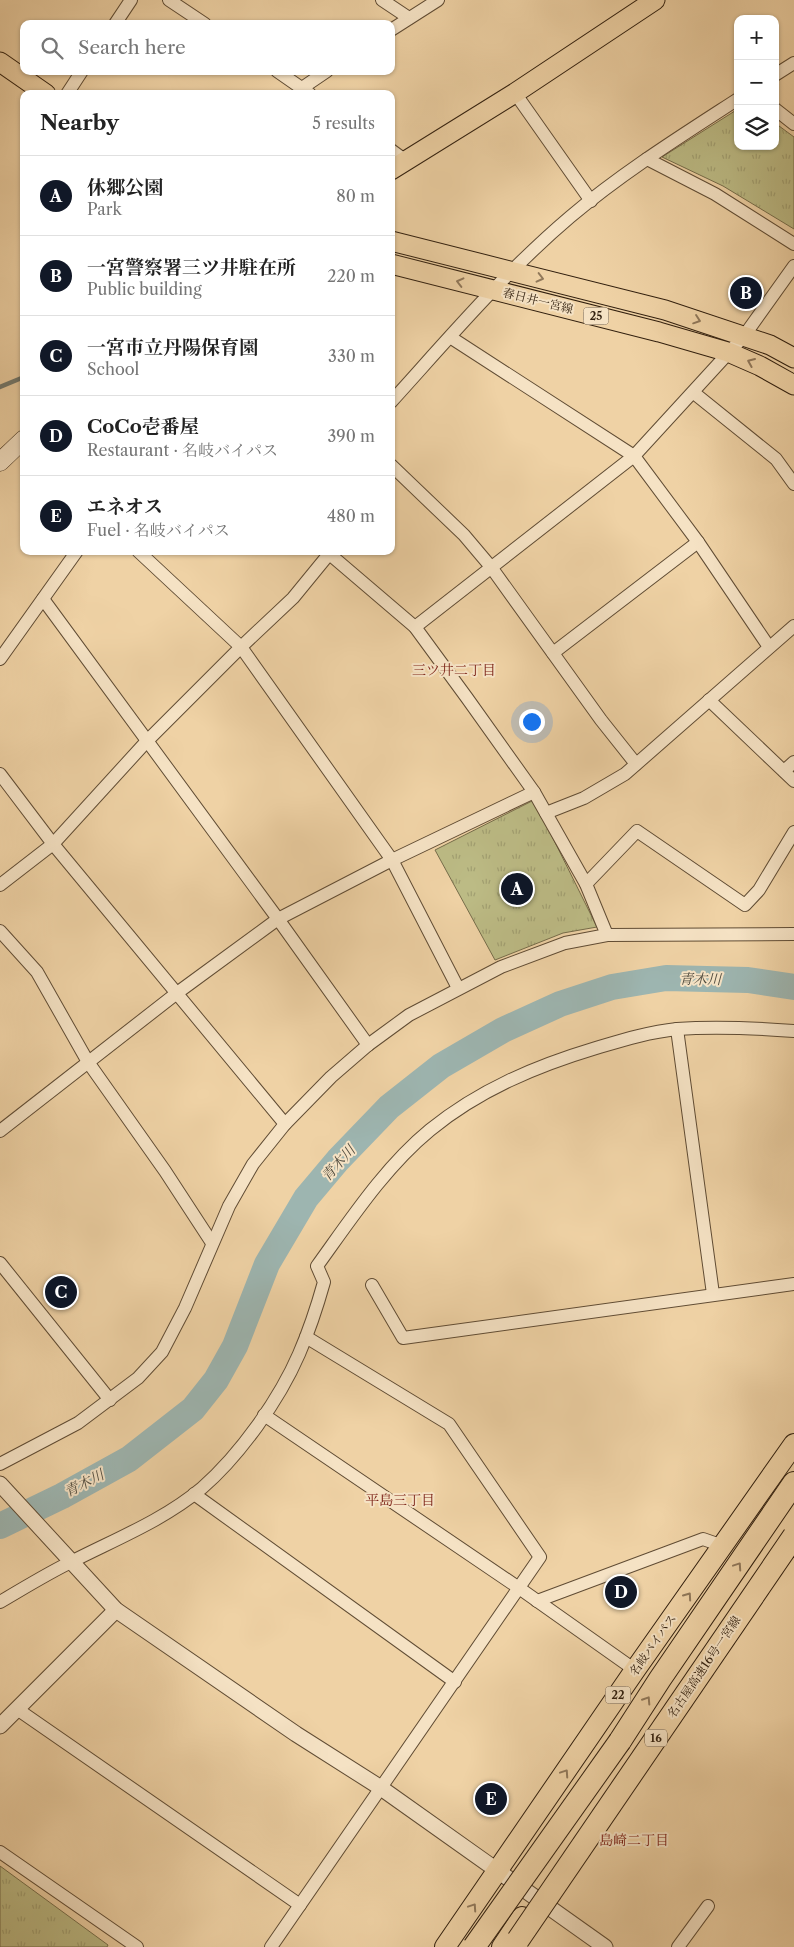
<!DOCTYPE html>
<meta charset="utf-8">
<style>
body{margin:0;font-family:"Libre Caslon Text","Noto Serif JP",serif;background:#f6f6f6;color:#222}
.controls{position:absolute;right:15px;top:15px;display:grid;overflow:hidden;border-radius:10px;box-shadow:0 1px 4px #0004}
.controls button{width:45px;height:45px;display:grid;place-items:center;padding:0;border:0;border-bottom:1px solid #e0e0e0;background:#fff;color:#222;font:25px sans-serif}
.you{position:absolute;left:531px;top:721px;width:18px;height:18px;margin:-12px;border:4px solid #fff;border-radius:50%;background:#1a73e8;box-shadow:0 0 0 8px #1a73e833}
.badge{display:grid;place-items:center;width:32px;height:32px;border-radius:50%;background:#111827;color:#fff;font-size:16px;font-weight:700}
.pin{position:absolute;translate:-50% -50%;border:2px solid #fff;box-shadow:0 1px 5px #0006}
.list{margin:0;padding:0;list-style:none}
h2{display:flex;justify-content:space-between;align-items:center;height:65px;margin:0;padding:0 20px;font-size:21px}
h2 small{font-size:16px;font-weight:400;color:#767676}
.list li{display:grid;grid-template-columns:32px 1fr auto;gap:15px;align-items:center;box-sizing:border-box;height:80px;padding:0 20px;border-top:1px solid #e0e0e0}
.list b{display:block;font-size:19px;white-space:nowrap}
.list p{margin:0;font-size:16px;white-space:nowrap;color:#767676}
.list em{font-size:16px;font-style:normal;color:#767676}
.icon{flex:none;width:28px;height:28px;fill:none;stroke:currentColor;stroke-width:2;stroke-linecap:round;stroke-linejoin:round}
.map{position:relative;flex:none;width:794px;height:1947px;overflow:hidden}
.search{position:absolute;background:#fff;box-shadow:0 1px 4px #0004;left:20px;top:20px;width:375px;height:55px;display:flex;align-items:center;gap:12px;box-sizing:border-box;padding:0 18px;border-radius:10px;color:#767676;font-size:19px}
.panel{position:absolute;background:#fff;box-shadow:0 1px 4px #0004;left:20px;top:90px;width:375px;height:465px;border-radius:10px}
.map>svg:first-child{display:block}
.grass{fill:url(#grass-tufts);stroke:#766d4a}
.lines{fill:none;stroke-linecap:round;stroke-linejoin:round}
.stream{stroke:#72796f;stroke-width:4.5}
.river{stroke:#9db5b0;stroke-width:26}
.minor-casing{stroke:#604c34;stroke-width:14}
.tertiary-casing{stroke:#604c34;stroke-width:17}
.secondary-casing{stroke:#311f0e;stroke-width:19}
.primary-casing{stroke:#311f0e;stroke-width:21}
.trunk-casing{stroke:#311f0e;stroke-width:22}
.motorway-casing{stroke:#311f0e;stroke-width:24}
.minor{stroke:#f5e2c4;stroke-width:12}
.tertiary{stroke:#f5e2c4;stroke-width:15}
.secondary{stroke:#f5e2c4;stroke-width:18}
.primary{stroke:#efd2a5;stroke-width:19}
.trunk{stroke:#efd2a5;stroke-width:20}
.motorway{stroke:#efd2a5;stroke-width:22}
.motorway-bridge-casing{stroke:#311f0e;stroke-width:24;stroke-linecap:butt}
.motorway-bridge{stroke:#efd2a5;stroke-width:22}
.oneway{stroke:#90785a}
.labels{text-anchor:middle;stroke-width:4;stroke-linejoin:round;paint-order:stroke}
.shield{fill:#f5e2c4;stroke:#6c5a45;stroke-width:1}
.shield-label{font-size:11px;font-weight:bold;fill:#311f0e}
.street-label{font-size:12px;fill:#311f0e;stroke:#f5e2c4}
.neighbourhood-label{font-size:14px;fill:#7a1f14;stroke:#f5e2c4}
.water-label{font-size:14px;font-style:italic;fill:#514c3f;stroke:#f5e2c4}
</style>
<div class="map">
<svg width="794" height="1947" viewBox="0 0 794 1947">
<defs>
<pattern id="grass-tufts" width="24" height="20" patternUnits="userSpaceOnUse" patternTransform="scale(1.25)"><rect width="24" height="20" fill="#bcbb85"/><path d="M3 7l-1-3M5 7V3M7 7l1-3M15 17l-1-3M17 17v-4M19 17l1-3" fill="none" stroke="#a2a072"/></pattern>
</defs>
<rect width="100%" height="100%" fill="#efd2a5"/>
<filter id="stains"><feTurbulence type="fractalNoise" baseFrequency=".004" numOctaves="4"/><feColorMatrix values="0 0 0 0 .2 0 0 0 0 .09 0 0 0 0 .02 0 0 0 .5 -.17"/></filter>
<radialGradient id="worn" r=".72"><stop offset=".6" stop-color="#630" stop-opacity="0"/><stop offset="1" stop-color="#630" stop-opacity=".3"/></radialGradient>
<g class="grass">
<polygon points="738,109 738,146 775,146 775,123 794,137 794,229 723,186 662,157"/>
<polygon points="534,800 597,927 563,933 495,960 435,850"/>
<polygon points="0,1866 108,1945 107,1947 0,1947"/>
</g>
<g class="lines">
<polyline class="stream" points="0,387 24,377"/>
<polyline class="river" points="0,1526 62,1496 129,1459 193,1409 216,1380 235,1346 267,1264 306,1198 338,1160 389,1107 441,1066 503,1030 560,1004 612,987 666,978 748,980 794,987"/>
<g class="minor-casing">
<g id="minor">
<polyline points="169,0 205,24"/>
<polyline points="382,0 409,18"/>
<polyline points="115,24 131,0"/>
<polyline points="391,30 438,0"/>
<polyline points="277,71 310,94"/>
<polyline points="775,75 794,63"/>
<polyline points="302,88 327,71"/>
<polyline points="515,93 591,201"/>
<polyline points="67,94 82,71"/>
<polyline points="775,109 794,124"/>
<polyline points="391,150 406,161"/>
<polyline points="647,159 715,194 794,244"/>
<polyline points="450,337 634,456 698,542 769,647"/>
<polyline points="694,393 776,459 794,484"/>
<path d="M391,402C449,338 504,273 570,217C622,173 681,136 738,99"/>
<polyline points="391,465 464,535 491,567 601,720 636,764"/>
<polyline points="138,551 241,647 392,860 458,988"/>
<polyline points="326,551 415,627 467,698 534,792 586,884 607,935"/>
<polyline points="43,599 278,919 368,1045"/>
<polyline points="415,627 634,456 744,336 794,266"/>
<polyline points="553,653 698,542"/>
<polyline points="0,659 77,551"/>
<polyline points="709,700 794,781"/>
<polyline points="784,771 794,762"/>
<polyline points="0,774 53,844 285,1124"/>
<polyline points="546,813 584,798 625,774 794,626"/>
<polyline points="586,884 637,831 745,905 759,890 794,832"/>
<polyline points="0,885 53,844 146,742 241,647 293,598 329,554"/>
<polyline points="0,931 37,972 88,1062 165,1171 212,1243"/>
<polyline points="677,1029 713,1294"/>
<polyline points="0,1131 177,993 278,919 392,860 534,792"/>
<polyline points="0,1263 110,1400"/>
<polyline points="372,1285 403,1338 794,1284"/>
<polyline points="264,1415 519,1588 635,1670"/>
<polyline points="0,1464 78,1423 138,1378 162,1352 185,1308 229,1206 253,1164 285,1124 331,1077 368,1045 409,1015 501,967 565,943 607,935 794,934"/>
<polyline points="194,1494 455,1682"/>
<polyline points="537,1601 703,1539 723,1546"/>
<path d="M0,1602C24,1588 48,1573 73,1561C116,1539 164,1520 202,1488C240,1455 279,1400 299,1354C309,1331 317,1307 324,1282L317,1266C351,1219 385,1167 430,1130C479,1090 536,1066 596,1048C623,1040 649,1032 677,1029C716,1026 755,1028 794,1031"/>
<polyline points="17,1709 300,1905"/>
<polyline points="0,1852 137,1947"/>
<polyline points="271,1947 540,1557 449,1424 306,1337"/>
<polyline points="678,1947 708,1906"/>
</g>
</g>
<g class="tertiary-casing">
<g id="tertiary">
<polyline points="0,1484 116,1610 296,1734 381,1788 605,1947"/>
<polyline points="0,1726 116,1610"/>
</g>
</g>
<g class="secondary-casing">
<polyline id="secondary" points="0,462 24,439"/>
</g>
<g class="primary-casing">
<g id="primary">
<polyline points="0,62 46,94"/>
<polyline points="391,170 515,93 655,0"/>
<polyline points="391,241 665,310 770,345 794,358"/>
<polyline points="391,264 659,332 728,352 760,366 794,385"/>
</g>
</g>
<g class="trunk-casing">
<g id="trunk">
<polyline points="445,1947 635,1670 794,1444"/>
<polyline points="502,1947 522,1917"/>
</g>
</g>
<g class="motorway-casing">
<polyline id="motorway" points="620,1741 660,1679 794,1483"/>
</g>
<use href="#minor" class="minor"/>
<use href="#tertiary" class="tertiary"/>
<use href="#secondary" class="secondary"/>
<use href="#primary" class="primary"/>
<use href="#trunk" class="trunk"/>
<use href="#motorway" class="motorway"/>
<g class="motorway-bridge-casing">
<g id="motorway-bridge">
<polyline points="518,1940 794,1536"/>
<polyline points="474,1947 620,1741"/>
</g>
</g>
<use href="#motorway-bridge" class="motorway-bridge"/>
</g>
<defs><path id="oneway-chevron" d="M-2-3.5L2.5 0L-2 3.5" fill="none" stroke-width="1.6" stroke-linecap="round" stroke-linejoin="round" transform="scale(1.25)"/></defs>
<g class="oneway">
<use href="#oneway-chevron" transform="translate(540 278) rotate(14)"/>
<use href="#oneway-chevron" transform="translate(460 282) rotate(-166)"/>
<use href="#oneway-chevron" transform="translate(697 320) rotate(19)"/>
<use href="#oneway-chevron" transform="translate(751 362) rotate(-157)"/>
<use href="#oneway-chevron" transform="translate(738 1566) rotate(-56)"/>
<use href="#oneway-chevron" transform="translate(688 1596) rotate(-55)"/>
<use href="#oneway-chevron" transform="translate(647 1700) rotate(-57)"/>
<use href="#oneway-chevron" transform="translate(565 1773) rotate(-56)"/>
<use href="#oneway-chevron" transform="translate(473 1907) rotate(-56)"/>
</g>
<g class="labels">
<g class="shield">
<rect x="583.5" y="307.5" width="25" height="17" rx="4"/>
<rect x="605.5" y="1686.5" width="25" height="17" rx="4"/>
<rect x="645" y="1729.5" width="22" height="17" rx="4"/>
</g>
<g class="shield-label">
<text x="596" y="320">25</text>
<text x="618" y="1699">22</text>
<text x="656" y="1742">16</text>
</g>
<g class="street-label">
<text transform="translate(538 301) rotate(14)" y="4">春日井一宮線</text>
<text transform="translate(653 1645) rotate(-55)" y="4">名岐バイパス</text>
<text transform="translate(704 1667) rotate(-56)" y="4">名古屋高速16号一宮線</text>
</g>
<g class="neighbourhood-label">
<text x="454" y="675">三ツ井二丁目</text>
<text x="400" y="1505">平島三丁目</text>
<text x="634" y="1845">島崎二丁目</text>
</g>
<g class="water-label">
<text transform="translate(700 979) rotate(1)" y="5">青木川</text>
<text transform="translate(338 1163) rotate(-48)" y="5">青木川</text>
<text transform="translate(84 1483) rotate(-27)" y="5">青木川</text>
</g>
</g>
<rect width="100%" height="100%" filter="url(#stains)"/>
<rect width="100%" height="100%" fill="url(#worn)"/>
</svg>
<div class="controls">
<button>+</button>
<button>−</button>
<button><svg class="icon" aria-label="layers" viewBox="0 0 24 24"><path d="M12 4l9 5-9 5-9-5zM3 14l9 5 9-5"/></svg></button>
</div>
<div class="you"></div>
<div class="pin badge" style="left:517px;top:889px">A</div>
<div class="pin badge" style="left:746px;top:293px">B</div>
<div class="pin badge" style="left:61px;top:1292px">C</div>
<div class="pin badge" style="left:621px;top:1592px">D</div>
<div class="pin badge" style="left:491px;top:1799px">E</div>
<div class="search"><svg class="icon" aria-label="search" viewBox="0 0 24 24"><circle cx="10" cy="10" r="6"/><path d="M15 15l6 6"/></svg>Search here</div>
<section class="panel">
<h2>Nearby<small>5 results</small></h2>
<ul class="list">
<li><span class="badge">A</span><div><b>休郷公園</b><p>Park</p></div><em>80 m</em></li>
<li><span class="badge">B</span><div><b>一宮警察署三ツ井駐在所</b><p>Public building</p></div><em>220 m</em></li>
<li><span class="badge">C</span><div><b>一宮市立丹陽保育園</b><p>School</p></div><em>330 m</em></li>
<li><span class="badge">D</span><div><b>CoCo壱番屋</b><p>Restaurant · 名岐バイパス</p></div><em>390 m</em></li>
<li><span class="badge">E</span><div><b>エネオス</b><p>Fuel · 名岐バイパス</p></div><em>480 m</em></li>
</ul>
</section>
</div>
